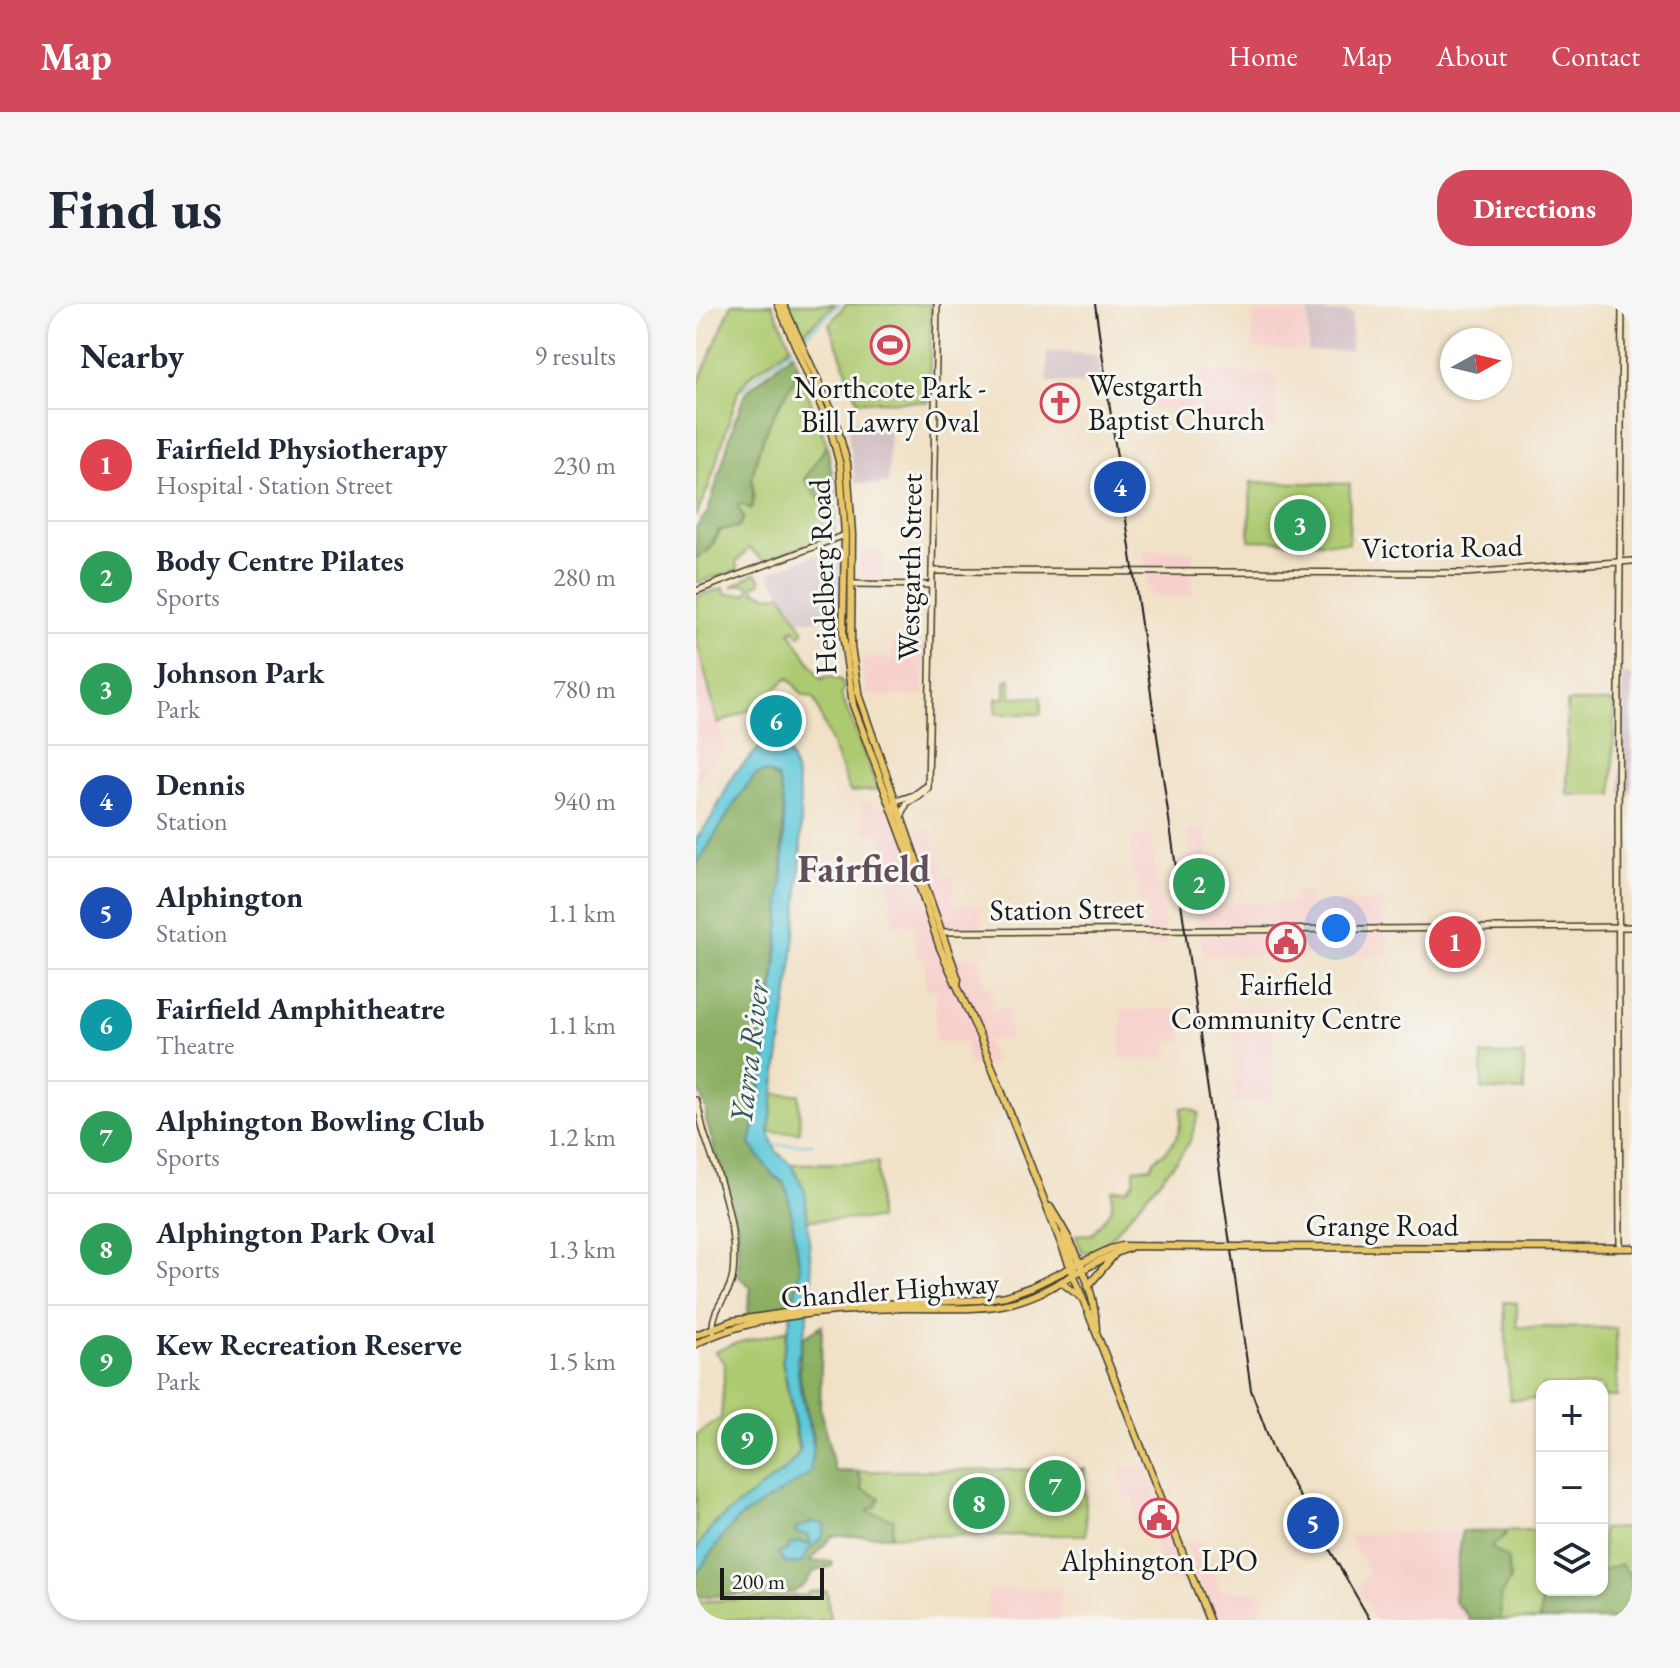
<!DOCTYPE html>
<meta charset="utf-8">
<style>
body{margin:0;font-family:"EB Garamond",serif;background:#f6f6f7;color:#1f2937}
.controls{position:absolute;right:24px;bottom:24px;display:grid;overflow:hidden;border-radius:16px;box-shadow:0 2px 6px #0004}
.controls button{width:72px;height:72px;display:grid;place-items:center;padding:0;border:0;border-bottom:2px solid #e0e1e3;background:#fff;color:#1f2937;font:40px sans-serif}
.compass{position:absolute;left:744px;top:24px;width:72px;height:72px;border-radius:50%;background:#fff;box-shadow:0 2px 6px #0004;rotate:82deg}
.scale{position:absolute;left:24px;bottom:20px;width:104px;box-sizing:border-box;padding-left:8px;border:4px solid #1c1c1c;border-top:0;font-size:22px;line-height:28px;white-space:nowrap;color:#1c1c1c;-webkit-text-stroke:6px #f6f6f2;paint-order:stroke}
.you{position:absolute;left:640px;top:624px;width:28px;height:28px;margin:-20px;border:6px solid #fff;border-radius:50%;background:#1a73e8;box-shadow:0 0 0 12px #1a73e833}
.badge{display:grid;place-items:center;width:52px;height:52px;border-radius:50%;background:#d1495b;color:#fff;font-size:26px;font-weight:700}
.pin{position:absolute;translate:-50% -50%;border:4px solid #fff;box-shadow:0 2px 8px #0006}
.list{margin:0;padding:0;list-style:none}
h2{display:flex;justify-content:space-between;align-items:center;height:104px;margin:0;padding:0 32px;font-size:34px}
h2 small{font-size:26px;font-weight:400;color:#747a83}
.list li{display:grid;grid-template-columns:52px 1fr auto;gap:24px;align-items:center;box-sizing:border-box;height:112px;padding:0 32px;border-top:2px solid #e0e1e3}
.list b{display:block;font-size:30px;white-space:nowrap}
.list p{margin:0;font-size:26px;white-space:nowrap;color:#747a83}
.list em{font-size:26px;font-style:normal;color:#747a83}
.icon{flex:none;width:44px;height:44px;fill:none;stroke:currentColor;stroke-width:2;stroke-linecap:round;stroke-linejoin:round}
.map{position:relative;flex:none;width:936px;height:1316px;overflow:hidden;border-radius:32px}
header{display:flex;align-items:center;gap:48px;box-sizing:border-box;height:112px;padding:0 40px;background:#d1495b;color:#fff}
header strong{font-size:38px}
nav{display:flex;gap:44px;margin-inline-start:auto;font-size:28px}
.intro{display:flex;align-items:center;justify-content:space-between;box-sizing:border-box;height:192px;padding:0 48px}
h1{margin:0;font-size:56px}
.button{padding:20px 36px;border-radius:32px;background:#d1495b;color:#fff;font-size:28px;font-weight:700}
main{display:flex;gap:48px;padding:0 48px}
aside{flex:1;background:#fff;border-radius:32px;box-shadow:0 2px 6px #0004}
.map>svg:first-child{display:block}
.built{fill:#f7d0cc}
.industrial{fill:#d2bec3}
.green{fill:#aeca70;stroke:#657346;stroke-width:2}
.forest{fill:#8aae62;stroke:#53653f;stroke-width:2}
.water{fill:#5ec8d9;stroke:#3d727a;stroke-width:2}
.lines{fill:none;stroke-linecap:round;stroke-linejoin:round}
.stream{stroke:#5ec8d9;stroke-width:2}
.secondary-casing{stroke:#3c3a36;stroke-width:8}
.primary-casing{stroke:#3c3a36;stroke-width:9}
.secondary{stroke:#f7e9c3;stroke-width:5}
.primary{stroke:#eac769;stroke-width:6}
.rail{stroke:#1c1c1c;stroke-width:2}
.primary-bridge-casing{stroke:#3c3a36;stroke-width:9;stroke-linecap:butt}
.primary-bridge{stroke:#eac769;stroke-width:6}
.labels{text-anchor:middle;stroke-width:6;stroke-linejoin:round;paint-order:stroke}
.poi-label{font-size:30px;fill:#1c1c1c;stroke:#f6f6f2}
.street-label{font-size:30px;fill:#1c1c1c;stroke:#f6f6f2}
.water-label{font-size:32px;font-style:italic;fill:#33585e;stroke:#f6f6f2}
.district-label{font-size:38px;font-weight:bold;fill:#615059;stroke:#f6f6f2}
</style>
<header>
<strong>Map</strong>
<nav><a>Home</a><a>Map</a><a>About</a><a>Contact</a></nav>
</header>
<div class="intro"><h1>Find us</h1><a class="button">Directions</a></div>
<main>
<aside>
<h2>Nearby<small>9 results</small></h2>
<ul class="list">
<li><span class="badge" style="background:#e0444e">1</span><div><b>Fairfield Physiotherapy</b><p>Hospital · Station Street</p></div><em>230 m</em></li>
<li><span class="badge" style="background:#2e9e5b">2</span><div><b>Body Centre Pilates</b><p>Sports</p></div><em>280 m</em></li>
<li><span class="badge" style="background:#2e9e5b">3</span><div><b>Johnson Park</b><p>Park</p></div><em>780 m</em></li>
<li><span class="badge" style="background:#1a4fb4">4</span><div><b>Dennis</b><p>Station</p></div><em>940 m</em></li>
<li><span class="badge" style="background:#1a4fb4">5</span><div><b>Alphington</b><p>Station</p></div><em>1.1 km</em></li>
<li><span class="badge" style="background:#0f9aa8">6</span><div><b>Fairfield Amphitheatre</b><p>Theatre</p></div><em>1.1 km</em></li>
<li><span class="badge" style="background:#2e9e5b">7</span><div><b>Alphington Bowling Club</b><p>Sports</p></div><em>1.2 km</em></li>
<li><span class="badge" style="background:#2e9e5b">8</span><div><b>Alphington Park Oval</b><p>Sports</p></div><em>1.3 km</em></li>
<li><span class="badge" style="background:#2e9e5b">9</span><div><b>Kew Recreation Reserve</b><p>Park</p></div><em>1.5 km</em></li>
</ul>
</aside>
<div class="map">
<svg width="936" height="1316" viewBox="0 0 936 1316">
<rect width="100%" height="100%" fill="#f6f6f2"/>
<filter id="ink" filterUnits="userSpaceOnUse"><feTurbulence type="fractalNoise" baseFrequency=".0125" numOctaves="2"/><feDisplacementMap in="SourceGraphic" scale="16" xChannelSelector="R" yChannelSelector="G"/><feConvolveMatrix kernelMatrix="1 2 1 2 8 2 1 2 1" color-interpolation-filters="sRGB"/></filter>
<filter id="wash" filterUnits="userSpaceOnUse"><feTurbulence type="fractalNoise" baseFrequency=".006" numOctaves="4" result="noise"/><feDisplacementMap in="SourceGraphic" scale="32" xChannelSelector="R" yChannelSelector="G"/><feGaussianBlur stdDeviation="1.8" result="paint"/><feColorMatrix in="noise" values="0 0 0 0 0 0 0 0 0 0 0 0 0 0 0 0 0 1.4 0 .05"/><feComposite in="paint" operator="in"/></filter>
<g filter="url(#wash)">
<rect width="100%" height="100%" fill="#f1e1c6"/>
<g class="built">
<polygon points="557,8 611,9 610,46 556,45"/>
<polygon points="505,69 581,69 581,124 505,123"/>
<polygon points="455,84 499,85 499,104 454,104"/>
<polygon points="164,246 187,247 187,275 168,275 163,270"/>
<polygon points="447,246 497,247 497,292 452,292"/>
<polygon points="0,334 29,445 0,478"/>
<polygon points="197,339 229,339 228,392 171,391 165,354 196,354"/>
<polygon points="166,496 209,510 216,527 233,525 248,572 258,573 258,600 286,601 286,622 248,623 259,653 284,653 289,682 294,683 296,704 313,704 314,735 290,735 299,759 273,761 269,737 239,738 240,685 229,685 230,656 220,654 220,621 196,621 193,562 187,561 185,530 169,529"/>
<polygon points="492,526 511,526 512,577 518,578 519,599 598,599 599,587 615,587 615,599 687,598 688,629 692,629 693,651 508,652"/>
<polygon points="455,533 471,642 450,642 451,600 441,600 441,570 436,570 434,534"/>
<polygon points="533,704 577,704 576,798 538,798 538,741"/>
<polygon points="426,705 482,705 487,738 473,738 472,755 424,755"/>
<polygon points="450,1162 494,1277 472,1278 454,1229 440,1229 438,1193 426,1193 425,1163"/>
<polygon points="766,1227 758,1297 772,1312 772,1316 680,1316 661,1285 673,1271 652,1231"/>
<polygon points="488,1237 506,1237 525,1287 565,1287 565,1316 519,1316"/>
<polygon points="365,1285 365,1316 292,1316 291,1286"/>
</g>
<g class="industrial">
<polygon points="612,8 656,9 655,47 612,47"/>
<polygon points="351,47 401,51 405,80 351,78"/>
<polygon points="153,116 194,117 192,180 160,179 153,138"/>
<polygon points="117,251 145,252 141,317 102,316 73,269"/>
<polygon points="926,370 936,370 936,489 925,489"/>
</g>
<g class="green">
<polygon points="36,0 76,0 95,42 54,72 43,85 13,182 0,212 0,84"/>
<polygon points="91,0 139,0 106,30"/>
<polygon points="150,0 235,0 233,98 162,97 133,20"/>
<path d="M104,68L131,141L109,175L128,201L139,212V229L68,257L53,244L40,259L42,266L0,279V254L13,246L40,202L45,199L55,205C61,193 55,182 57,169C65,130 82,100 104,68Z"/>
<polygon points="555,178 654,180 653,239 553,236"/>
<polygon points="60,269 65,276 64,280 59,280 58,287 74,292 86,290 108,327 103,332 98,325 94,328 125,375 132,372 145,376 148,386 145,390 182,486 154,488 118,394 107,391 92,374 55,405 22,420 0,334 0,292 28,284 29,290 52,290 54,282 46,280 35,283"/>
<polygon points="315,375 315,393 345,393 345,410 300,410 300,394 309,394 309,376"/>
<polygon points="871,398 918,398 917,491 871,491"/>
<polygon points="786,751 828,751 828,787 786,786"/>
<polygon points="78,790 103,790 104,828 73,828"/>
<path d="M485,804H493L503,809L494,837L483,854L405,945L387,949L379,931L396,930L416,904V886L432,885L438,878V865L455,863C458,854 461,854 468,849C482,837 486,821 485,804Z"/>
<polygon points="182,858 182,915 111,916 109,887 95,860"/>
<polygon points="808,998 821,999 821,1023 920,1024 921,1093 906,1093 906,1082 846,1082 846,1095 814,1096"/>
<path d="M91,1026L86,1055L103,1150L95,1161L18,1220L0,1247V1131L25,1114L29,1060L19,1048C45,1034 64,1036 91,1026Z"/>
<polygon points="389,1165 390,1231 27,1232 114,1168"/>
<polygon points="936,1224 936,1309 929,1316 772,1316 772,1312 758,1297 766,1227 846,1226 846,1286 906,1286 906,1225"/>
<polygon points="131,1287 134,1316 0,1316 0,1298 111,1291 112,1288"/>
</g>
<g class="forest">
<path d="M97,48L104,68C82,100 65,130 57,169C55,182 60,193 55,205L45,200L41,202L48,213L43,223L23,226L13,246L0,254V223L12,208L39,116L50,88Z"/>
<polygon points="131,141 139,187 139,212 128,201 109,175"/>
<polygon points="71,468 83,477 87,494 86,597 69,763 57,813 58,821 54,840 78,872 91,882 104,964 97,1003 51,1011 55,983 43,973 41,920 10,816 10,805 0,780 0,561 50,482 60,470"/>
<path d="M126,1021L124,1104L139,1167L161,1168L166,1177V1185L184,1194L180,1203L172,1206L175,1209L198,1215L195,1232H136L114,1258L137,1257L136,1262L117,1268L109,1280L98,1288L0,1293V1271L27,1232L43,1214L87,1186L118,1144C114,1102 96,1079 107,1034Z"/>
<polygon points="766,1227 810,1227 809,1232 795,1243 812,1255 814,1276 804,1292 805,1316 772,1316 772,1312 758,1297"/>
<polygon points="925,1260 936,1273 936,1316 841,1316 844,1314 846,1288 863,1298 888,1290 890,1286 906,1286 906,1267"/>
</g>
<g class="water">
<path d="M74,437C143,437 76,781 73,828L80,847L95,860L109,887L116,975L112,1012L101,1057L104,1085L118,1144L114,1168L109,1173L43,1214L27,1232L0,1271C0,1263 0,1253 1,1246C17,1205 98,1172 104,1145L86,1055L104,964L92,889L87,877L78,872L54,840L58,821L57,813C61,797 65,781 68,765C75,722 100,499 80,473C74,469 69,467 62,470C51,475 11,546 0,561V535L16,513L38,470L65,442Z"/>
<path d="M117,1218L128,1220C129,1237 120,1237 112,1247C109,1251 108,1255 106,1259L90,1260L82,1250L93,1245L94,1240H98L103,1237L111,1241L115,1240L112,1231L100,1229L99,1225Z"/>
</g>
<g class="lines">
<g class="stream">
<polyline points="107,34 144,0"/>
<polyline points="46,85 96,44"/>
<polyline points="78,841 117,840"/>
</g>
</g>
</g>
<g filter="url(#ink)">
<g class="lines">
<g class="secondary-casing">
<g id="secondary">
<polyline points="236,267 768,269 936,257"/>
<polyline points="155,280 235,281"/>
<polyline points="0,287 149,231"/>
<polyline points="198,509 200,497 218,491 229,483"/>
<polyline points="206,511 211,499 224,492 232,484 241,0"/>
<polyline points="245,628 936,623"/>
<path d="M0,796C4,808 5,820 9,832C24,876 42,922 37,970C35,992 15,1003 17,1027"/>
<polyline points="924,944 922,513 926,0"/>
</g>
</g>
<g class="primary-casing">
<g id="primary">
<polyline points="82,0 134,123 144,161 149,231 147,330 157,401 214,554 244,644 284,733 513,1316"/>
<polyline points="87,0 138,112 151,159 156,230 155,343 163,393 262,675 261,680"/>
<path d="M354,903C377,939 399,981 400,1025"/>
<polyline points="368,930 379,964"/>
<polyline points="537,943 936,944"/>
<polyline points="365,978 385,993"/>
<polyline points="392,982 418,951"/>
<polyline points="0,1031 36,1017 136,1002 283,996 310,992 335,983 414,945 426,942 524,943"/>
<path d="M0,1040C57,1009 150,1005 214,1004C244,1004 276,1006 305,1001C353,993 388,959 433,944"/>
</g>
</g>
<use href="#secondary" class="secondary"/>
<use href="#primary" class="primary"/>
<polyline class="rail" points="399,0 555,1086 578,1148 674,1316"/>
<g class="primary-bridge-casing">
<polyline id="primary-bridge" points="524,943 537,943"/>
</g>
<use href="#primary-bridge" class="primary-bridge"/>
</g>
</g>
<defs>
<g id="stadium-ring" transform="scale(2)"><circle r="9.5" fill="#f6f6f2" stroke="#d1495b" stroke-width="1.5"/><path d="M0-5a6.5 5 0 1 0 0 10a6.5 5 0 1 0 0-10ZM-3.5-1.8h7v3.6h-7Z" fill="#d1495b"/></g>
<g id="church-ring" transform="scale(2)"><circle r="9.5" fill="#f6f6f2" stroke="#d1495b" stroke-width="1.5"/><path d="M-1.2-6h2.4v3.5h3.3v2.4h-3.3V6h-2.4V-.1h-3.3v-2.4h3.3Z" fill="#d1495b"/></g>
<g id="civic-ring" transform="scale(2)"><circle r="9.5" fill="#f6f6f2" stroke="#d1495b" stroke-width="1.5"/><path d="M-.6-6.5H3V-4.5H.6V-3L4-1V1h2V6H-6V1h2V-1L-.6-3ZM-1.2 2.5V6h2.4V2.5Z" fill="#d1495b"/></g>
</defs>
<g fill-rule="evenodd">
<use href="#stadium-ring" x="194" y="41"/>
<use href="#church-ring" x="364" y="99"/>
<use href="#civic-ring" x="590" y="638"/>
<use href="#civic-ring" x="463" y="1214"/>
</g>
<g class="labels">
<g class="poi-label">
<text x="392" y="92" text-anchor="start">Westgarth<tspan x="392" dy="34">Baptist Church</tspan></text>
<text x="194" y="94">Northcote Park -<tspan x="194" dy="34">Bill Lawry Oval</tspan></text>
<text x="590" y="691">Fairfield<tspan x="590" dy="34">Community Centre</tspan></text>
<text x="463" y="1267">Alphington LPO</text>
</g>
<g class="street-label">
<text transform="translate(746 243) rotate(-1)" y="10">Victoria Road</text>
<text transform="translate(214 263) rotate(-89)" y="10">Westgarth Street</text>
<text transform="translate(127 273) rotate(-92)" y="10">Heidelberg Road</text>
<text transform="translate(371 605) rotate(-1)" y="10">Station Street</text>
<text x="686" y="932">Grange Road</text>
<text transform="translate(194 986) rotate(-4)" y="10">Chandler Highway</text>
</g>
<g class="water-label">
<text transform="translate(53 748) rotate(-83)" y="11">Yarra River</text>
</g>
<g class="district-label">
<text x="168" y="578">Fairfield</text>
</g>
</g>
</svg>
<div class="controls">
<button>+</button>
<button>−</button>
<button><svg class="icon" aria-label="layers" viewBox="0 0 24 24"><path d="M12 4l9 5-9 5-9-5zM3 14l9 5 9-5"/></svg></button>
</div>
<svg class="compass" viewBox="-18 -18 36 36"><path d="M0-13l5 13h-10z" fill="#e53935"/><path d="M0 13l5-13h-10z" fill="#747a83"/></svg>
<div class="scale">200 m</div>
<div class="you"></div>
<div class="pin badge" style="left:759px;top:638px;background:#e0444e">1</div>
<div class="pin badge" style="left:503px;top:580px;background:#2e9e5b">2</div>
<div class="pin badge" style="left:604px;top:221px;background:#2e9e5b">3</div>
<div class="pin badge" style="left:424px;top:183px;background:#1a4fb4">4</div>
<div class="pin badge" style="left:617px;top:1219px;background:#1a4fb4">5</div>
<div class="pin badge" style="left:80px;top:417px;background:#0f9aa8">6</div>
<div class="pin badge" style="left:359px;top:1182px;background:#2e9e5b">7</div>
<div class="pin badge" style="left:283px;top:1199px;background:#2e9e5b">8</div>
<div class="pin badge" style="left:51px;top:1135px;background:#2e9e5b">9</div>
</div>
</main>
